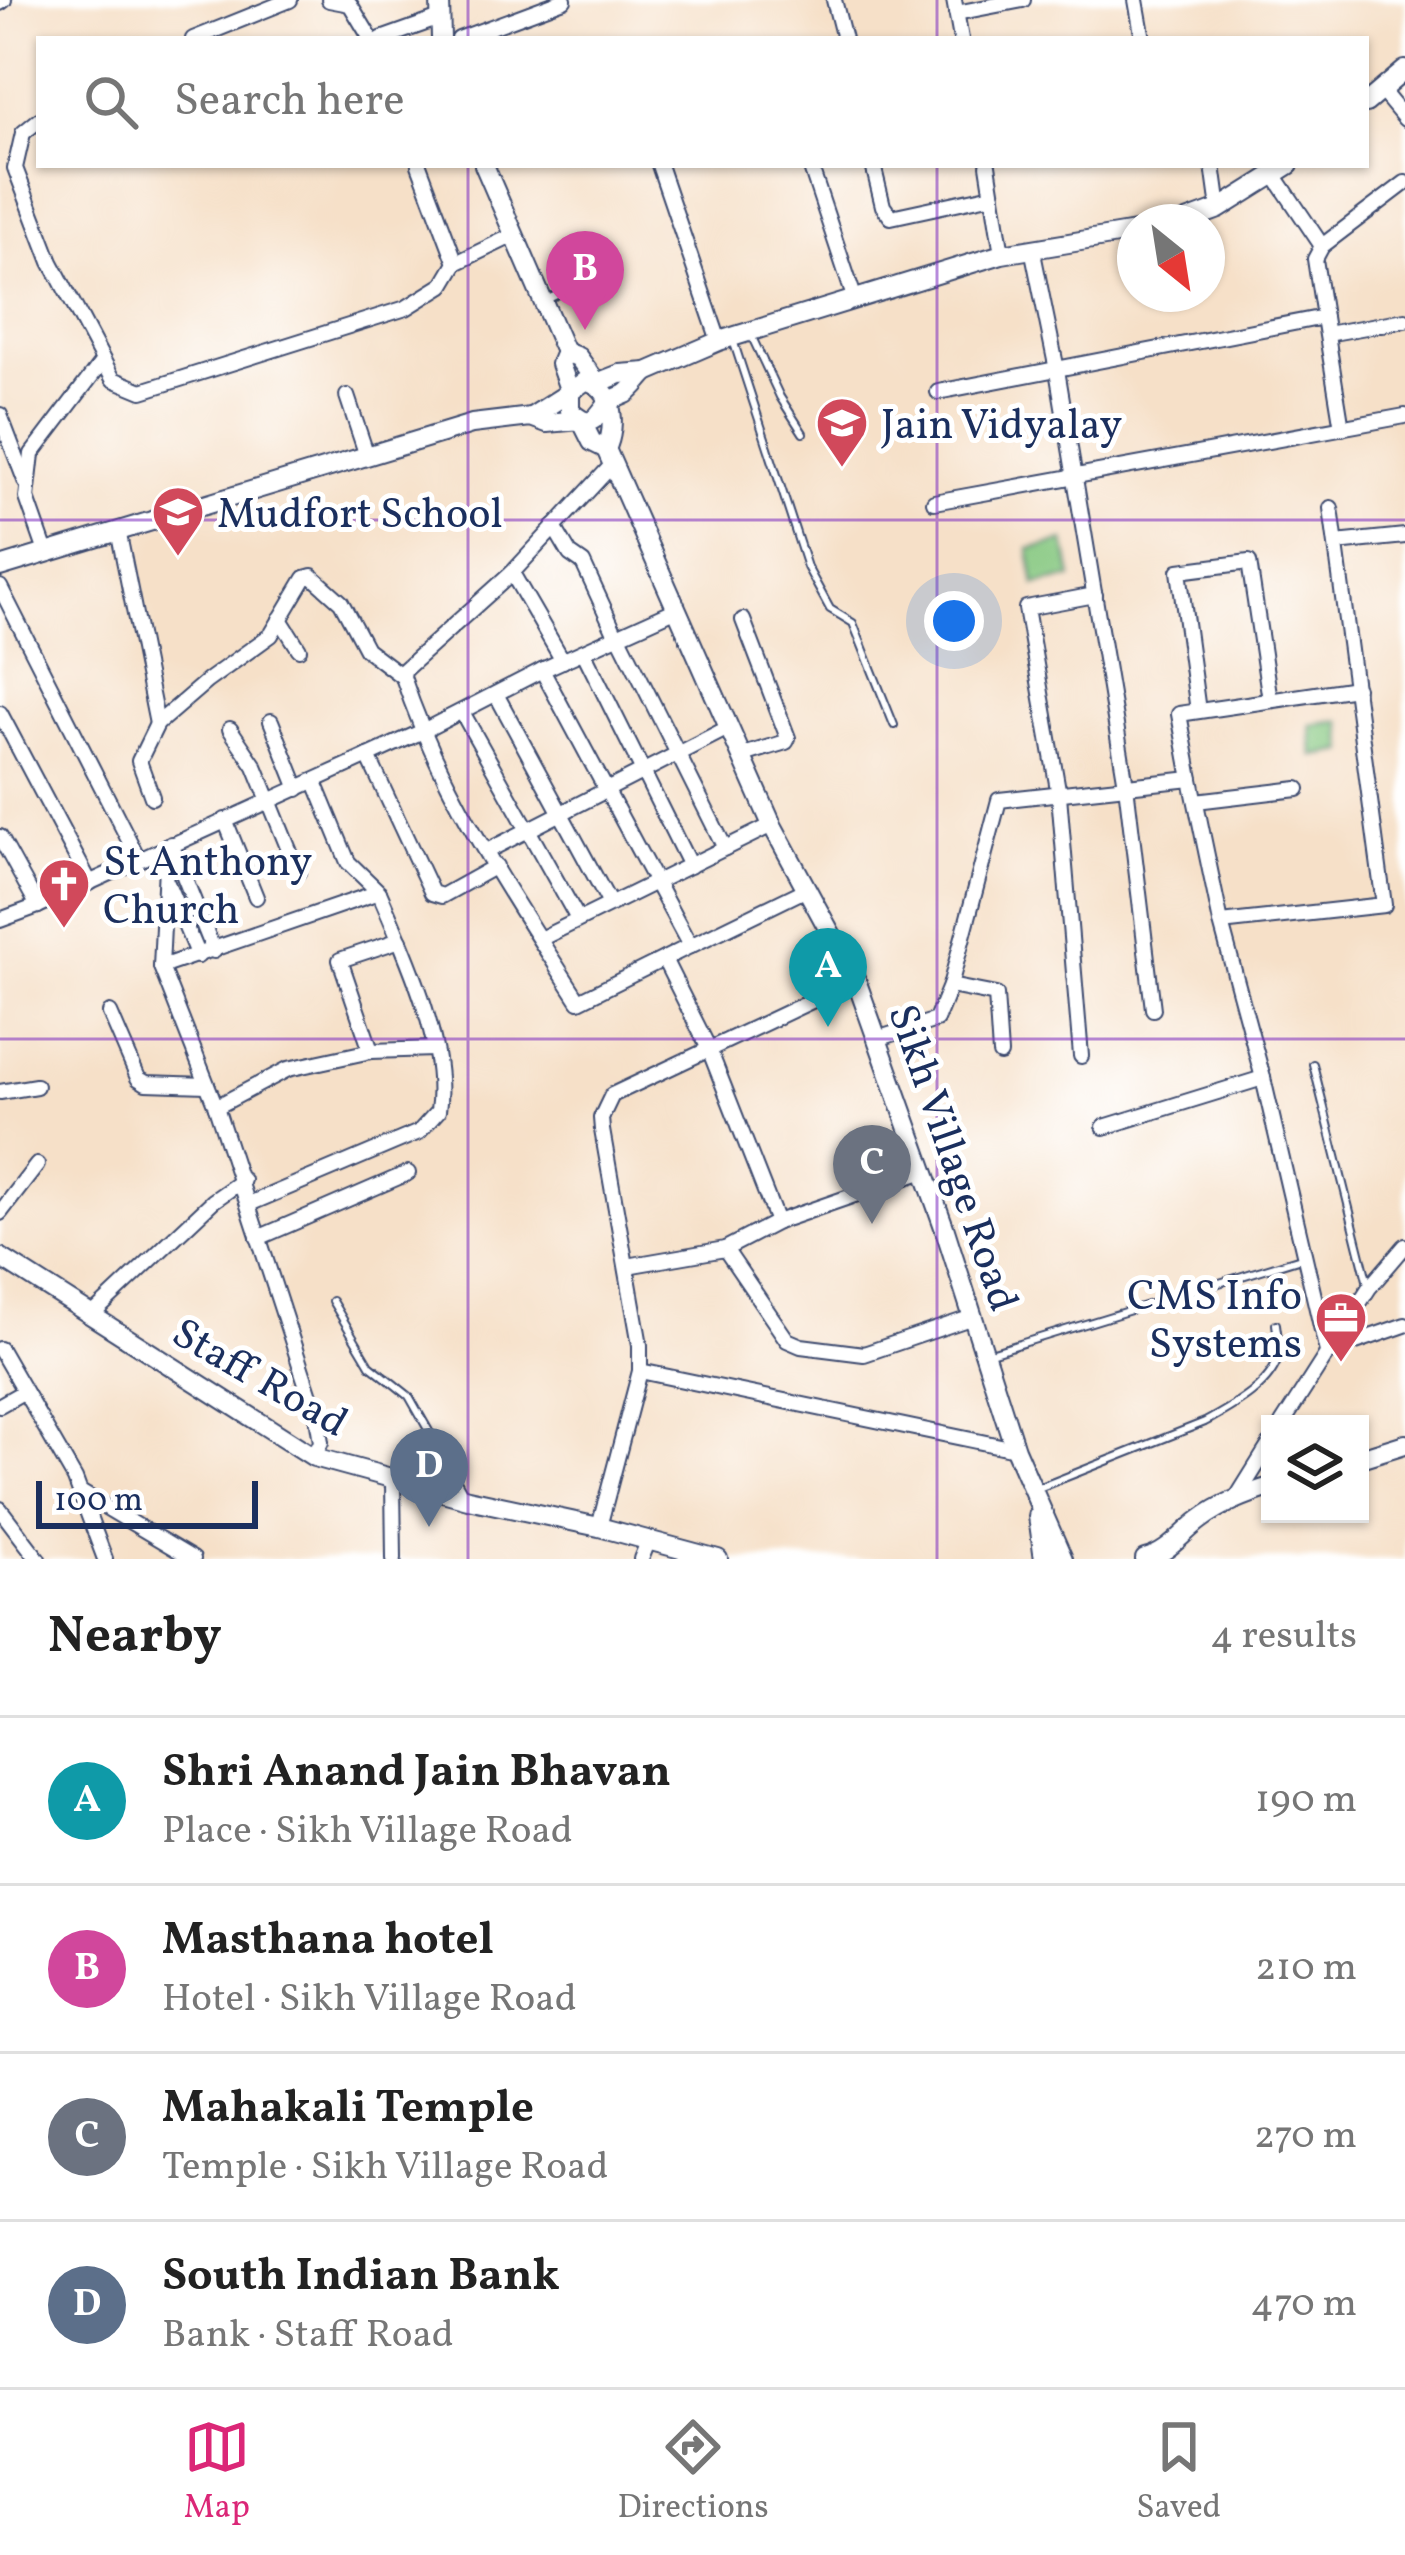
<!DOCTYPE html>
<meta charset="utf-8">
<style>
body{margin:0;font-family:Vollkorn,serif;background:#f6f6f6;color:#222}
.controls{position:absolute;right:36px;bottom:36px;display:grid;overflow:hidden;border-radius:0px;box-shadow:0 3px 9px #0004}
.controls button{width:108px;height:108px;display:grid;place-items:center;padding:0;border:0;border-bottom:3px solid #e0e0e0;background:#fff;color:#222;font:60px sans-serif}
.compass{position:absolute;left:1117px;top:204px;width:108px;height:108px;border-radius:50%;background:#fff;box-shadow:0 3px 9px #0004;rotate:150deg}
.scale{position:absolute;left:36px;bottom:30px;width:222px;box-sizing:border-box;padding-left:12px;border:6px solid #1b2f5e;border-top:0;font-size:33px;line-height:42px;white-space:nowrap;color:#1b2f5e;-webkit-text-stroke:9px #fff;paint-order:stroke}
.you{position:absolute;left:954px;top:621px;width:42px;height:42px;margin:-30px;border:9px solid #fff;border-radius:50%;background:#1a73e8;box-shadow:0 0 0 18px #1a73e833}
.badge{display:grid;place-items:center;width:78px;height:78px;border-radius:50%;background:#db2777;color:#fff;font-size:39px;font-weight:700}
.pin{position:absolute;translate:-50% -99px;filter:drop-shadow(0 3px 6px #0008)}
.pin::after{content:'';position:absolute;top:63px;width:42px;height:36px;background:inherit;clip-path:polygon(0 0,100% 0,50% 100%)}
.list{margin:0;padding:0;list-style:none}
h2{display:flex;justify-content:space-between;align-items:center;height:156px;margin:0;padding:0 48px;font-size:51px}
h2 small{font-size:39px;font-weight:400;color:#767676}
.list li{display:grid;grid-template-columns:78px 1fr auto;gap:36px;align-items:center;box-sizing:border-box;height:168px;padding:0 48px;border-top:3px solid #e0e0e0}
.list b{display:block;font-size:45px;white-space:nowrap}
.list p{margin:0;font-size:39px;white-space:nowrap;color:#767676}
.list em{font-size:39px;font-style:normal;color:#767676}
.icon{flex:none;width:66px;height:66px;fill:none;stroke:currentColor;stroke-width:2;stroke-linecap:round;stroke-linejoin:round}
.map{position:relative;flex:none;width:1405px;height:1559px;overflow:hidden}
.search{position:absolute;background:#fff;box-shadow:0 3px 9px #0004;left:36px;right:36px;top:36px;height:132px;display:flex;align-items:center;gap:30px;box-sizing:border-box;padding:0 42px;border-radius:0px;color:#767676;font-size:45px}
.sheet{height:828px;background:#fff}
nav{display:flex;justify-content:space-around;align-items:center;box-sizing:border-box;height:168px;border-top:3px solid #e0e0e0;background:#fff;font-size:33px;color:#767676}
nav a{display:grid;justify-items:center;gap:6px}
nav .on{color:#db2777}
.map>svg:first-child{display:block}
.green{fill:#85c77f;stroke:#507b6e;stroke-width:3}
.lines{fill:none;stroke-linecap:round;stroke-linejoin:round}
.lane-casing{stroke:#3c4a6e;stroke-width:10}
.street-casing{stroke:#3c4a6e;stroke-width:18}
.secondary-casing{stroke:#3c4a6e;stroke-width:22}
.lane{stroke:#fff;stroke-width:6}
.street{stroke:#fff;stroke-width:14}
.secondary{stroke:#fff;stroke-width:18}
.grid{fill:none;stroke:#7b2cbf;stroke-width:3;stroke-opacity:0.55}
.labels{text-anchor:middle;stroke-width:10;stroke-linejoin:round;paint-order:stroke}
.poi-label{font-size:42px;fill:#1b2f5e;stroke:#fff;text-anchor:start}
.street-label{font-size:42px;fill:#1b2f5e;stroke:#fff}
</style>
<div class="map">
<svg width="1405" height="1559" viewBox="0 0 1405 1559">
<rect width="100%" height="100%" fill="#fff"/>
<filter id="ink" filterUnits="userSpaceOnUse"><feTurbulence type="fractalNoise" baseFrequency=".00833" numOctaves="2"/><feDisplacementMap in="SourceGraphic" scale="24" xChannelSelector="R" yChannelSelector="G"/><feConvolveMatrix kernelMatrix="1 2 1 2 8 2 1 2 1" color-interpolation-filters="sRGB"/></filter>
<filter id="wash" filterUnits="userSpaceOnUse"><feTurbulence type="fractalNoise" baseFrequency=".004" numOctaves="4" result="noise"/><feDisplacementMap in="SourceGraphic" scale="48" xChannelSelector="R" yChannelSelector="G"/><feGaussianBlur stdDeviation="2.7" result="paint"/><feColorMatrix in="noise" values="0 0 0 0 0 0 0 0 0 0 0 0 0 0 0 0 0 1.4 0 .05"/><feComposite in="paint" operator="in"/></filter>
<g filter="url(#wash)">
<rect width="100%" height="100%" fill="#f6e0c8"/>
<g class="green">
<polygon points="1065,541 1072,578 1035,585 1029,549"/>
<polygon points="1341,721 1345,751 1313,756 1311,725"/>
</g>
</g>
<g filter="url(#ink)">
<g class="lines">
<g class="lane-casing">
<g id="lane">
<polyline points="546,300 596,276"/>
<polyline points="751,335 780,397 803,433"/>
<polyline points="733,340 807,567 830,609 853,623 894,725"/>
<polyline points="1313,1064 1368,1284"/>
<polyline points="332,1301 370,1365 409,1396 463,1491"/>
<polyline points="987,1354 1301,1258"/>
<polyline points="404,1479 431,1440"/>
<path d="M1036,1489L1205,1422C1230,1408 1273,1386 1279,1354C1280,1346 1277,1333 1276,1324"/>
</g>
</g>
<g class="street-casing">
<g id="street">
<polyline points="329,0 350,4 371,39"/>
<polyline points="834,0 844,39"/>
<polyline points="954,0 961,39"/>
<polyline points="1136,0 1143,39"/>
<polyline points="0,3 4,0"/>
<polyline points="956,13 1023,0"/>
<polyline points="193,39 290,0"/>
<polyline points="381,39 440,18"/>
<polyline points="459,39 564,0"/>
<polyline points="1381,90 1405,119"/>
<polyline points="39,120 23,133 15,168 51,262 113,379 142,391 406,308 443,285 456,263"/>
<polyline points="419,165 456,263 512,236"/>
<polyline points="659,165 719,341"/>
<polyline points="810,165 855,300"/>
<polyline points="873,165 883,206 891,217 993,195"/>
<polyline points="988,165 1002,254"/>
<polyline points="1213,165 1219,209"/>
<polyline points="1275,176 1322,246"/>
<polyline points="1032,248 1057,370 1126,785 1153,1009"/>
<polyline points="1324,317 1315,259 1322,246 1405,183"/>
<polyline points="1327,334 1405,320"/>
<polyline points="938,392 1324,317 1342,428"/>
<polyline points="347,396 366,453"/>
<polyline points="0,415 26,483"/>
<path d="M612,465L512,573L404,670L403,677C441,793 514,899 579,1001L690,946"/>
<polyline points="934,502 1405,416"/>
<polyline points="554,527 570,554 583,563 617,637"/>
<polyline points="118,530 157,724"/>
<polyline points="1336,543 1405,536"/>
<polyline points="46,552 27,498 32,454 102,362"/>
<polyline points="512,573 563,661"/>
<polyline points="0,587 138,858"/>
<polyline points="280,619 299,649"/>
<polyline points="619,636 725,848"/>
<polyline points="584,653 690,866"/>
<polyline points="542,670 690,946 807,889"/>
<polyline points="496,694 610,904"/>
<polyline points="1198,711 1179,571 1249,562 1270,700"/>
<polyline points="462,712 578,919"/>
<polyline points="0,713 90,883"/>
<polyline points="271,721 298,789"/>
<polyline points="230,729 255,766 298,872"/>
<polyline points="368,756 432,893 442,896 496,866"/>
<polyline points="740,756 786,742 788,738 743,620"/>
<polyline points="1191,779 1179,714 1356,688"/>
<polyline points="152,797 139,761 157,724 207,681 271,635 305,578 312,576 341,602 366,649 403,677"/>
<polyline points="1196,801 1298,789"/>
<polyline points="225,820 256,897"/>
<polyline points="0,837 38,906"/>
<polyline points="171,844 214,951"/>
<polyline points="167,846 161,967 379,892 348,862 315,782"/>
<polyline points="487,851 728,728"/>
<polyline points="167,883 198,956"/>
<polyline points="0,920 38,906 421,732 542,670 677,609"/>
<polyline points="1221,923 1384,905 1331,508"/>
<polyline points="540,939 772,825"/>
<polyline points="664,959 709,1049 777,1222"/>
<polyline points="161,967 216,1107 288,1069 371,1051 434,1049"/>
<polyline points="950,986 996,995 1000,1054"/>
<polyline points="110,1013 138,1078 146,1083 207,1085"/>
<polyline points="877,1039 936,1020 950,986 999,800 1191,779 1221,923 1263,1078 1327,1352 1405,1325"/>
<polyline points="371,1051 340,960 400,940"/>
<polyline points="1081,1056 1059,795 1026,608 1095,595"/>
<polyline points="0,1092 36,1086"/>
<polyline points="216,1107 317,1417 321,1442 314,1457"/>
<polyline points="1104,1127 1263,1078"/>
<path d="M249,1204L419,1132L438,1111C448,1045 405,952 379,892"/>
<polyline points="0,1213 37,1165"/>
<polyline points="258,1238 408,1173"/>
<polyline points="725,1249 787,1340 801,1346 864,1354 973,1317"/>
<polyline points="627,1266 725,1249 777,1222 924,1171"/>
<polyline points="91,1316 213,1201 243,1180"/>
<polyline points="0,1349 75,1479 105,1559"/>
<polyline points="640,1371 1015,1449"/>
<polyline points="0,1405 23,1392"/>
<polyline points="1282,1424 1369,1288 1405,1246"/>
<polyline points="393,1480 394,1559"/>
<polyline points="82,1493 193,1559"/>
<polyline points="1237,1497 1270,1444"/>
<polyline points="0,1509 38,1559"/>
<polyline points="599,1527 640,1371 640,1345 602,1130 601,1118 612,1095 856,980"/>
<polyline points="641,1559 648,1542"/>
</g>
</g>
<g class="secondary-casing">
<g id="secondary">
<polyline points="440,0 441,39"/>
<polyline points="1366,103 1405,70"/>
<polyline points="484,165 565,352"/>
<polyline points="1184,222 1219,209 1289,165"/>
<polyline points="565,352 578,357 597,383 620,374 647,372 719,341 1002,254 1135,232"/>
<polyline points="531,417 570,392 560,364 565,352"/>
<polyline points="606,449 772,825 856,980 944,1227 1015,1449 1063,1559"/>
<path d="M606,449C617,427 614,384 585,381L570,392V411C592,431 595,418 608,403C613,398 620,397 626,394C634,388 640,379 647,372"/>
<polyline points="0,567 472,424 531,417 547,423 581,420 592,442 606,449"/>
<polyline points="0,1257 314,1457 468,1499 599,1527 718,1559"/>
<polyline points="1360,1458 1405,1444"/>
<polyline points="1038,1516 1044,1559"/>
<path d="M1145,1559C1169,1553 1181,1534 1200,1520C1221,1504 1245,1495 1270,1487"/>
</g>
</g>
<use href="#lane" class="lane"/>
<use href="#street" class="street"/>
<use href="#secondary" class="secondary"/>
</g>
</g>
<path class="grid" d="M468,0V39M937,0V39M468,165V1559M937,165V1559M0,520H1405M0,1039H1405"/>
<defs>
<g id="school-pin" transform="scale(2.7)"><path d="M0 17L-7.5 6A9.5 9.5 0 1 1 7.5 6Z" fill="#d1495b" stroke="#fff"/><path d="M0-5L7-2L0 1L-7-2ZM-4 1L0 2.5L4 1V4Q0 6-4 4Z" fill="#fff"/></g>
<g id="church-pin" transform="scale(2.7)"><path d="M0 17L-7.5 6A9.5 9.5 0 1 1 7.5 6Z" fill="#d1495b" stroke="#fff"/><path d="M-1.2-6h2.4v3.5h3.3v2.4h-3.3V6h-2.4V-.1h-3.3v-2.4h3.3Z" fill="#fff"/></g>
<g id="office-pin" transform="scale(2.7)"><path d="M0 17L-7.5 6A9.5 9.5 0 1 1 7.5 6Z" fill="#d1495b" stroke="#fff"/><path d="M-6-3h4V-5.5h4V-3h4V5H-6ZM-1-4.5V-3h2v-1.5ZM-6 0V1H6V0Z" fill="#fff"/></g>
</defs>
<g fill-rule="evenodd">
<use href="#school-pin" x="842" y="423"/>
<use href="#school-pin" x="178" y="512"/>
<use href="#church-pin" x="64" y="884"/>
<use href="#office-pin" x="1341" y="1318"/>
</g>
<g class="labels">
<g class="poi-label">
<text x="881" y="438">Jain Vidyalay</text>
<text x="217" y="527">Mudfort School</text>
<text x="103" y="875">St Anthony<tspan x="103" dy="48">Church</tspan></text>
<text x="1302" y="1309" text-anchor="end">CMS Info<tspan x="1302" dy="48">Systems</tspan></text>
</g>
<g class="street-label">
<text transform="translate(955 1157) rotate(71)" y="15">Sikh Village Road</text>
<text transform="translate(261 1376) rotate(30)" y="15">Staff Road</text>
</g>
</g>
</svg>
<div class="controls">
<button><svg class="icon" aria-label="layers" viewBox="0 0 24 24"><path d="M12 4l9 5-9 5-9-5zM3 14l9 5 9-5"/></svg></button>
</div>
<svg class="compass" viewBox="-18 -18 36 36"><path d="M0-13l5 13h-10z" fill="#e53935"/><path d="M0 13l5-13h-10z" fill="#767676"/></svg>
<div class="scale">100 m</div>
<div class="you"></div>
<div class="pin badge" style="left:828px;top:1027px;background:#0f9aa8">A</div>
<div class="pin badge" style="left:585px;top:330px;background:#d1479c">B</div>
<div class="pin badge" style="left:872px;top:1224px;background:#6b7280">C</div>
<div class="pin badge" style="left:429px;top:1527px;background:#5c6f8a">D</div>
<div class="search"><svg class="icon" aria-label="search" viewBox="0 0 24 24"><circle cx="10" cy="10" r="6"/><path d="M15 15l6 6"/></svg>Search here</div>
</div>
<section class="sheet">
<h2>Nearby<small>4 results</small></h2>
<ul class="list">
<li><span class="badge" style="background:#0f9aa8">A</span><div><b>Shri Anand Jain Bhavan</b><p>Place · Sikh Village Road</p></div><em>190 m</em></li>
<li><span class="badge" style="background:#d1479c">B</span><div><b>Masthana hotel</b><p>Hotel · Sikh Village Road</p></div><em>210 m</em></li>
<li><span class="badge" style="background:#6b7280">C</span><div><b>Mahakali Temple</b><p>Temple · Sikh Village Road</p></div><em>270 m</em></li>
<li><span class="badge" style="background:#5c6f8a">D</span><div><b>South Indian Bank</b><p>Bank · Staff Road</p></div><em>470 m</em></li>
</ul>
</section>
<nav>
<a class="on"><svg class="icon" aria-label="map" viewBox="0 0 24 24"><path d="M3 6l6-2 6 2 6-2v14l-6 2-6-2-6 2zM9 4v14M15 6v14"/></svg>Map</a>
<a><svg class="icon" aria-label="directions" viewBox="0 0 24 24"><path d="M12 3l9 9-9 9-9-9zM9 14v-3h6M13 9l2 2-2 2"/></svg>Directions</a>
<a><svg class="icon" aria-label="saved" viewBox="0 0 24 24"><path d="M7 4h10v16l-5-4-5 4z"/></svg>Saved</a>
</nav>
